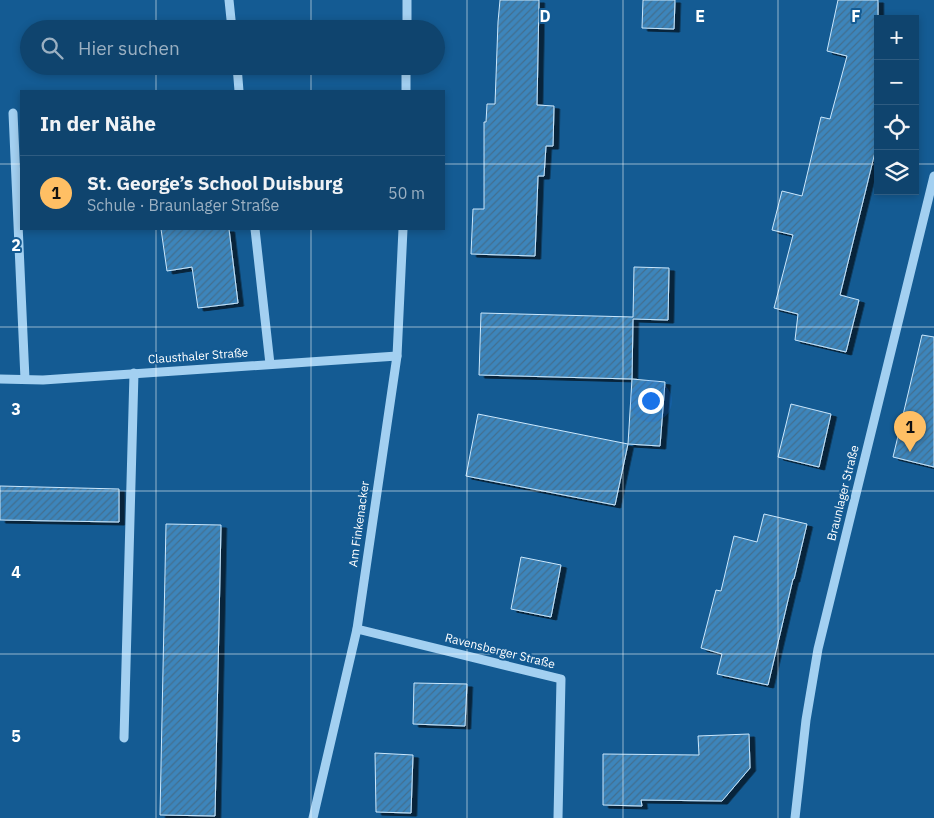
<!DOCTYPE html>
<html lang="de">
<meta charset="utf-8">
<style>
body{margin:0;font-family:"IBM Plex Sans",sans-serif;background:#1d4e76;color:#f1f3f6}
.controls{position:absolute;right:15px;top:15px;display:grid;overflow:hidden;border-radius:0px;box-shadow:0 2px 8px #0003}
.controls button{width:45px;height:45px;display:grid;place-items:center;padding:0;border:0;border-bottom:1px solid #2f5c81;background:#0f446e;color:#f1f3f6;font:25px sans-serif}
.you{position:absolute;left:650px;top:400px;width:18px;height:18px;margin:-12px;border:4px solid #fff;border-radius:50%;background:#1a73e8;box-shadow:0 0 0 8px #1a73e833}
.badge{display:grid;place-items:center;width:32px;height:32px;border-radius:50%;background:#ffbf64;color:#111;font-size:16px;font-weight:700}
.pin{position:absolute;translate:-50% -41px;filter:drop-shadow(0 1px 2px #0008)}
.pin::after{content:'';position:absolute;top:26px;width:18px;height:15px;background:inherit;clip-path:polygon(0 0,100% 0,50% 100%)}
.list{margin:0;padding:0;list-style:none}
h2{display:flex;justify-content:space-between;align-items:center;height:65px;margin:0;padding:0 20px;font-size:21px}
h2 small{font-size:16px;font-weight:400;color:#9bb0c2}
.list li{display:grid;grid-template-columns:32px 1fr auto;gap:15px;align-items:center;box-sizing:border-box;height:75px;padding:0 20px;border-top:1px solid #2f5c81}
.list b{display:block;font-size:19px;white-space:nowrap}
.list p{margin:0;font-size:16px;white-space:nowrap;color:#9bb0c2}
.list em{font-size:16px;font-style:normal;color:#9bb0c2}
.icon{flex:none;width:28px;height:28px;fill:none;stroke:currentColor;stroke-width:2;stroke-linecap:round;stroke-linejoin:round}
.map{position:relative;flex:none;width:934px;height:818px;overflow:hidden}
.search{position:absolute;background:#0f446e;box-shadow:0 2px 8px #0003;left:20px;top:20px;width:425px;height:55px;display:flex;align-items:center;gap:12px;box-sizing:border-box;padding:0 18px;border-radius:28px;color:#9bb0c2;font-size:19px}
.panel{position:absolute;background:#0f446e;box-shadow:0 2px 8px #0003;left:20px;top:90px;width:425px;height:140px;border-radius:0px}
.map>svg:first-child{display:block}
.building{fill:url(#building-hatch);stroke:#cae7fc;filter:url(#shadow)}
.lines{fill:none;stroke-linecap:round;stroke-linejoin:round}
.minor{stroke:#a3d0f1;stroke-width:9}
.grid{fill:none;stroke:#fff;stroke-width:1;stroke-opacity:0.55}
.labels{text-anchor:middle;stroke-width:4;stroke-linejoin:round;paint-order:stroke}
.street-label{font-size:12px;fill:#fff;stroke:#145b93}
.grid-label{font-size:16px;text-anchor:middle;font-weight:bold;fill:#fff;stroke:#145b93;stroke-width:4;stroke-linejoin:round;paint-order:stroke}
</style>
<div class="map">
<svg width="934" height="818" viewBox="0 0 934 818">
<defs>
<pattern id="building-hatch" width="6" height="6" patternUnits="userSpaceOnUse" patternTransform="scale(1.25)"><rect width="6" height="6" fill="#3d85bb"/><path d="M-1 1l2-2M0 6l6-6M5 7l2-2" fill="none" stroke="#436e8f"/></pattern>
<filter id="shadow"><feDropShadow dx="5.5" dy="3" stdDeviation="0" flood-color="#0009"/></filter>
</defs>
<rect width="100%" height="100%" fill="#145b93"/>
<g class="building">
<polygon points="500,0 539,0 537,105 554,106 553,146 546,146 544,176 538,176 535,256 471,254 473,209 484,209 484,122 486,122 487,104 495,104 498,22"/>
<polygon points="643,0 675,0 674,29 642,28"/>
<polygon points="838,0 878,0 878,140 840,295 859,300 846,352 795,340 798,314 774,308 793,235 772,230 782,191 802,196 821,117 830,119 847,56 827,51"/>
<polygon points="161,229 229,229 238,303 198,308 192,267 167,271"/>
<polygon points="634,267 669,268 668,320 633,319 632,379 479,375 481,313 633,317"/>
<polygon points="922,335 934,337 934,467 893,457"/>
<polygon points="632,379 665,382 660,446 628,444"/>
<polygon points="791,404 831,414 819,467 778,457"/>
<polygon points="478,414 628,444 615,505 466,476"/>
<polygon points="0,486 119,489 119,522 0,520"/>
<polygon points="764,514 807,524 794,579 793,579 768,685 717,674 722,654 701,648 716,590 721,591 734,536 757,542"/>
<polygon points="166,524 221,525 215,816 160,815"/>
<polygon points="521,557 561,565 551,617 511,609"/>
<polygon points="414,683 467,684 465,726 413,724"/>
<polygon points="749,734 750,768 722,801 641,800 642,806 603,805 603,754 699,755 698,736"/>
<polygon points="375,753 413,755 411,813 376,812"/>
</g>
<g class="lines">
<g class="minor">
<polyline points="229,0 232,29"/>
<polyline points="407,29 407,0"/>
<polyline points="237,66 239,91"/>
<polyline points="406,91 406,66"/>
<polyline points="13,113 25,379"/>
<polyline points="255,229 270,364"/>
<polyline points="0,379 43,380 397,356"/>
<polyline points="357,629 561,679 558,818"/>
<polyline points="124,738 134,373"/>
<polyline points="313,818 357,629 397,356 403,229"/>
<polyline points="795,818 806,720 818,649 934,176"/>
</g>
</g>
<path class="grid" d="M156,0V29M311,0V29M467,0V818M623,0V818M778,0V818M156,66V91M311,66V91M0,164H21M444,164H878M915,164H934M156,229V818M311,229V818M0,327H934M0,491H934M0,654H934"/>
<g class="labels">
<g class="street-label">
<text transform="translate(198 356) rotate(-4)" y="4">Clausthaler Straße</text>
<text transform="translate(843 493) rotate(-76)" y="4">Braunlager Straße</text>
<text transform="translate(359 524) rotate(-82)" y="4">Am Finkenacker</text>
<text transform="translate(500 651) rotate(14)" y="4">Ravensberger Straße</text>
</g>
</g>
<g class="grid-label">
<text x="545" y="22">D</text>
<text x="700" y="22">E</text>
<text x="856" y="22">F</text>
<text x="16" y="251">2</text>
<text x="16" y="415">3</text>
<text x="16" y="578">4</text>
<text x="16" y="742">5</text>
</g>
</svg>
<div class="controls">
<button>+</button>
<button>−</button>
<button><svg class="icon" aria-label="locate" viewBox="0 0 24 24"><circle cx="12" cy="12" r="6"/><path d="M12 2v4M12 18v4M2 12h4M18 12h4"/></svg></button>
<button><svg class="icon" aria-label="layers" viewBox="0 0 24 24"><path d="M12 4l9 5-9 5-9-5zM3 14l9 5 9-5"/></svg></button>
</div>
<div class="you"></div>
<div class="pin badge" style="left:910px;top:452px">1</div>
<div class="search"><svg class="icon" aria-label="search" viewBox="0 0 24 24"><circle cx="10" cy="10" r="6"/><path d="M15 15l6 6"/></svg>Hier suchen</div>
<section class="panel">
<h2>In der Nähe<small></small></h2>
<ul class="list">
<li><span class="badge">1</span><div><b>St. George’s School Duisburg</b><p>Schule · Braunlager Straße</p></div><em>50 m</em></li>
</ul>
</section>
</div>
